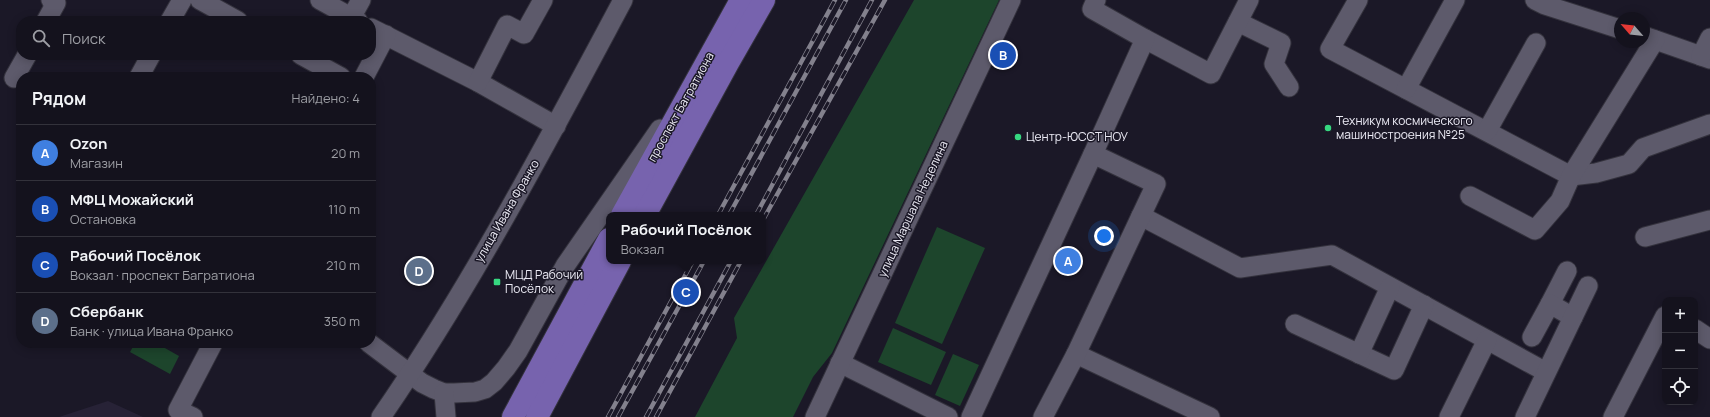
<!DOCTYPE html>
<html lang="ru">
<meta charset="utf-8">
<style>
body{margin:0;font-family:Manrope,sans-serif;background:#21202a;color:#f1f3f6}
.controls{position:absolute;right:12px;bottom:12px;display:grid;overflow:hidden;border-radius:8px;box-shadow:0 2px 10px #0003}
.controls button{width:36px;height:36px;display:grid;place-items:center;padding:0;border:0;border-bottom:1px solid #33323b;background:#14121d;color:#f1f3f6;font:20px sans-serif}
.compass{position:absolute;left:1614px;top:12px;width:36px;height:36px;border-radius:50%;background:#14121d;box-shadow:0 2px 10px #0003;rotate:298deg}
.you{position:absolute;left:1104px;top:236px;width:14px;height:14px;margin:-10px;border:3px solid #fff;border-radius:50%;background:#1a73e8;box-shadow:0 0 0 6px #1a73e833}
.badge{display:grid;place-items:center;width:26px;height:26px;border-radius:50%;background:#ea580c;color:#fff;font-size:13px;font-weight:700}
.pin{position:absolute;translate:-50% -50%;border:2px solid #fff;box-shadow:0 1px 4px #0006}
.popup{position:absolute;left:606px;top:212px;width:160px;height:52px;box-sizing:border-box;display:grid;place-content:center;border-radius:8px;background:#14121d;filter:drop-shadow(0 1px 3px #0005);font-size:13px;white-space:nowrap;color:#9d9ea4}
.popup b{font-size:15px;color:#f1f3f6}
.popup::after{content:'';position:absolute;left:50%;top:100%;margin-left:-8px;border:8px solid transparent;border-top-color:#14121d}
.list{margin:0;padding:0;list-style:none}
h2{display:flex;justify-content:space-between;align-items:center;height:52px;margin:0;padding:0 16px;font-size:17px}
h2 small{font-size:13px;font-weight:400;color:#9d9ea4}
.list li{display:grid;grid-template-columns:26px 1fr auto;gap:12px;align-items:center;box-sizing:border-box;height:56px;padding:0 16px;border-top:1px solid #33323b}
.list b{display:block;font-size:15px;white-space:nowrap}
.list p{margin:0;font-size:13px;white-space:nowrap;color:#9d9ea4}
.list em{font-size:13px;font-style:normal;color:#9d9ea4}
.icon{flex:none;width:22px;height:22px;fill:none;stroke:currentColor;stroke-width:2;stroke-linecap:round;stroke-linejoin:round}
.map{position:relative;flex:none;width:1710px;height:417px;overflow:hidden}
.search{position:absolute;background:#14121d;box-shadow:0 2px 10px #0003;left:16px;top:16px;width:360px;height:44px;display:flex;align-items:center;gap:10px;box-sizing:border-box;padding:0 14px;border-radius:16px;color:#9d9ea4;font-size:15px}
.panel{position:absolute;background:#14121d;box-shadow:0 2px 10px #0003;left:16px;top:72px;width:360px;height:276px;border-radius:16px}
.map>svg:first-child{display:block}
.built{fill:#272236}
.green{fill:#1d452c}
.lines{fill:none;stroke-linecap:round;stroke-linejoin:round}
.minor-casing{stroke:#34323d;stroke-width:21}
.major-casing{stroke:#34323d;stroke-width:24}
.minor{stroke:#5d5a6b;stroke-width:19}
.major{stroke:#7763ae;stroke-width:22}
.rail-casing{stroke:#83818d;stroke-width:4.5}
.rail{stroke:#1b1827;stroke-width:3;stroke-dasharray:9;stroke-linecap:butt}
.poi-dot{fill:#36d880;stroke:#1b1827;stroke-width:1.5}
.labels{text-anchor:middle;stroke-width:3;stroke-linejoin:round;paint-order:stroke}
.street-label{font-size:12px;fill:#ebeaf4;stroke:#1b1827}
.poi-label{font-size:12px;fill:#ebeaf4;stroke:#1b1827;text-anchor:start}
</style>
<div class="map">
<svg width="1710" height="417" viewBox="0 0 1710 417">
<rect width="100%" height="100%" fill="#1b1827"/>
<polygon class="built" points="108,401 143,417 59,417"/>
<g class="green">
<polygon points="914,0 999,0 832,353 813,377 793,417 695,417 737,338 734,318"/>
<polygon points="937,227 985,248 942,344 895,323"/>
<polygon points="893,328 946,352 931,385 878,362"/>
<polygon points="135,343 156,343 179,356 170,374 130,352"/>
<polygon points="953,354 979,365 960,406 935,395"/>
</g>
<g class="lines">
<g class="minor-casing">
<g id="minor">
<polyline points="200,0 238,21"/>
<polyline points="320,0 358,21"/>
<polyline points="1358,0 1330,49 1571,176 1596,173 1629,164 1643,148 1710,124"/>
<polyline points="1535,0 1545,5 1620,29"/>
<polyline points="351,18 361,0"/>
<polyline points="46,21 56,3 51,0"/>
<polyline points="170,21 182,0"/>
<polyline points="1238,22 1281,43 1274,64 1289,87"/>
<polyline points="371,28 478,82 556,126"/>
<polyline points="1644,36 1710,59"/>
<polyline points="1145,39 1211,74 1249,0"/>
<polyline points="301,55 341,77"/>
<polyline points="1701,56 1710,38"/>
<polyline points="139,77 151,55"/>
<polyline points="364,77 386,35"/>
<polyline points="14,78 27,55"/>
<polyline points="478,82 507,25 524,34 543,0"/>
<polyline points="1406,89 1455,0"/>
<polyline points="1487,131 1536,43"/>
<polyline points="1093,154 1145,39 1092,9 1096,0"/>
<polyline points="1470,196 1535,230 1560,201 1571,176 1655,40"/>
<polyline points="1141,216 1240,268 1332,255 1546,372"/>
<polyline points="1645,237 1710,220"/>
<polyline points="1550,304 1567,271"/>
<polyline points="1295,324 1394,370 1424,305"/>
<polyline points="1695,329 1710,339"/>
<polyline points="1532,337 1550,304 1573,317"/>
<polyline points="369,343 422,383 434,389 444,393 454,393 475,392 485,389 494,382 506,368 518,351 565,266 660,129"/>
<polyline points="1076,354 1210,417"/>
<polyline points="1359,354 1390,287"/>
<polyline points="840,363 948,417"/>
<polyline points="444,393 446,417"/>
<polyline points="193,417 178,410 213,343"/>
<path d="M381,417C472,285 547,142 623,0"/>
<polyline points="815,417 1011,0"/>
<polyline points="971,417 1093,154 1156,184 1076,354 1043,417"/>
<polyline points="1449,417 1487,340"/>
<polyline points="1525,417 1588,286"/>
<polyline points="1613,417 1665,316"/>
</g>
</g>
<g class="major-casing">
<g id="major">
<polyline points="622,215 741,0"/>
<polyline points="645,215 728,63 764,0"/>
<polyline points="513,417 609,239"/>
<polyline points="537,417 620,261"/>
</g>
</g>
<use href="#minor" class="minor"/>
<use href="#major" class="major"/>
<g class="rail-casing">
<g id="rail">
<polyline points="718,215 835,0"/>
<polyline points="729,215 846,0"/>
<polyline points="756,215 872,0"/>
<polyline points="763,220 885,0"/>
<polyline points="608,417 693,261"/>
<polyline points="618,417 704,261"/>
<polyline points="646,417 731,261"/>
<polyline points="656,417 741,261"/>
</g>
</g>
<use href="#rail" class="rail"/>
</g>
<g class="poi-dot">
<circle cx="1328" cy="128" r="4"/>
<circle cx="1018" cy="137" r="4"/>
<rect x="493" y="278" width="8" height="8" rx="2"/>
</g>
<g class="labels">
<g class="street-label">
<text transform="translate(681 107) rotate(-61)" y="4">проспект Багратиона</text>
<text transform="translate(913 209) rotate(-65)" y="4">улица Маршала Неделина</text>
<text transform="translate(507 211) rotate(-60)" y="4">улица Ивана Франко</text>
</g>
<g class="poi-label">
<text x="1336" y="125">Техникум космического<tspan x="1336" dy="14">машиностроения №25</tspan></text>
<text x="1026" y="141">Центр-ЮССТ НОУ</text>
<text x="505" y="279">МЦД Рабочий<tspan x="505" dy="14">Посёлок</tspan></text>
</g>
</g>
</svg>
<div class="controls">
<button>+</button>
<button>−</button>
<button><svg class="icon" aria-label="locate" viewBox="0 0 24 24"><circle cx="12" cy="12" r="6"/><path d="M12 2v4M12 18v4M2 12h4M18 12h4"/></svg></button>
</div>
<svg class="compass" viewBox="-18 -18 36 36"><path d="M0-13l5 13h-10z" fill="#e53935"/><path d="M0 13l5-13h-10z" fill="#9d9ea4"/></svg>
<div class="you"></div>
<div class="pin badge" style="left:1068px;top:261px;background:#3f7fe0">A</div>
<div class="pin badge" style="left:1003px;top:55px;background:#1a4fb4">B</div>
<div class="pin badge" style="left:686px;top:292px;background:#1a4fb4">C</div>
<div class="popup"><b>Рабочий Посёлок</b>Вокзал</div>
<div class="pin badge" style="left:419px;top:271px;background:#5c6f8a">D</div>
<div class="search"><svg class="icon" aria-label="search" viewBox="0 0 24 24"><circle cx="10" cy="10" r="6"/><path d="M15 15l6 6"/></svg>Поиск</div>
<section class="panel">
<h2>Рядом<small>Найдено: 4</small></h2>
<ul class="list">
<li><span class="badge" style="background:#3f7fe0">A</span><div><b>Ozon</b><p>Магазин</p></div><em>20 m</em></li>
<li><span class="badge" style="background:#1a4fb4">B</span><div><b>МФЦ Можайский</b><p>Остановка</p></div><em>110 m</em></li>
<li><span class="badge" style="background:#1a4fb4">C</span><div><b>Рабочий Посёлок</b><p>Вокзал · проспект Багратиона</p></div><em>210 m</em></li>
<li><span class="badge" style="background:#5c6f8a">D</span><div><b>Сбербанк</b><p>Банк · улица Ивана Франко</p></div><em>350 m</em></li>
</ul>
</section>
</div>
